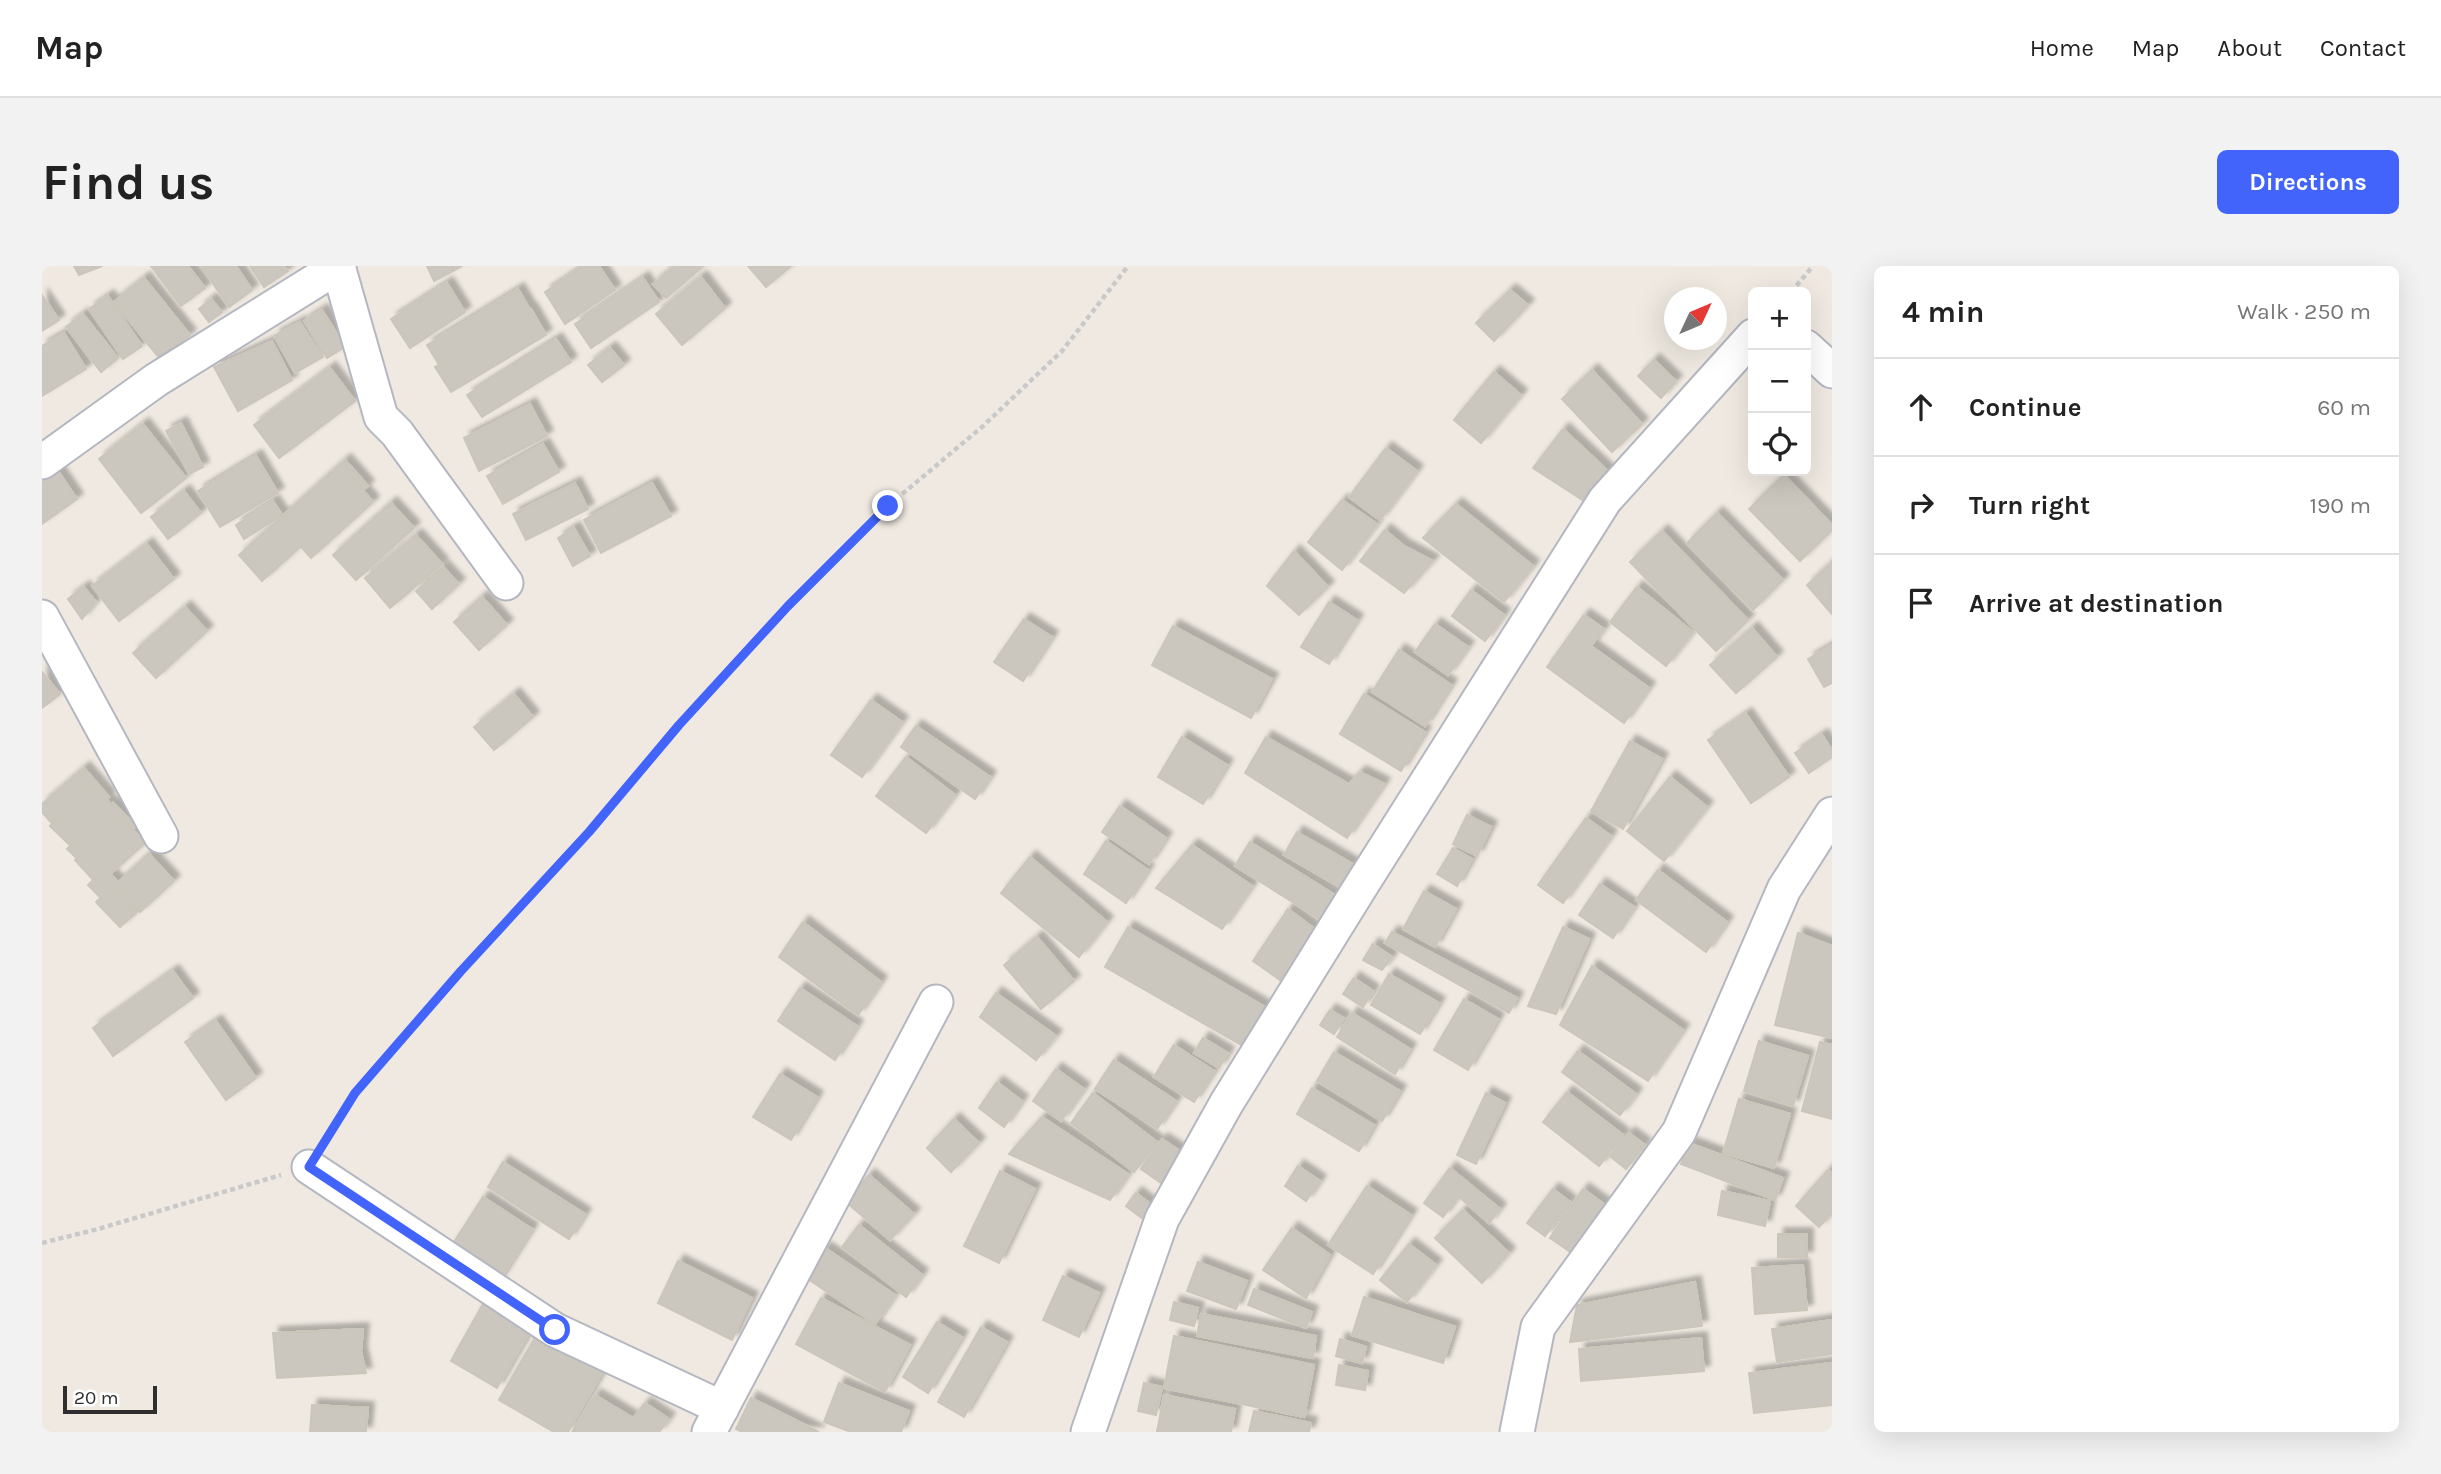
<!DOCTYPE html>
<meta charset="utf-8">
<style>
body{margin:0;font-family:Karla,sans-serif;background:#f2f2f2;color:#222}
.controls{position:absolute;right:21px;top:21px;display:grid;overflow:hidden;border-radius:10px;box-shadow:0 7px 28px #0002}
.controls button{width:63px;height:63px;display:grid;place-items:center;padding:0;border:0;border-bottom:2px solid #e0e0e0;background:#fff;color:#222;font:35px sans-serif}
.compass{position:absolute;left:1622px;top:21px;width:63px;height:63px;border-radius:50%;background:#fff;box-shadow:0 7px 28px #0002;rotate:46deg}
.scale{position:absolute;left:21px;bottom:18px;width:94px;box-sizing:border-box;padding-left:7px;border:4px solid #2e2e2e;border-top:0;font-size:19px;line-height:24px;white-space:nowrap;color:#2e2e2e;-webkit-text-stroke:5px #fff;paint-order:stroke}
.stop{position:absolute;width:21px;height:21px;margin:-16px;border:5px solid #4264fb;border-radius:50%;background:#fff}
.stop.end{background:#4264fb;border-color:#fff;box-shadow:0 2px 7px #0008}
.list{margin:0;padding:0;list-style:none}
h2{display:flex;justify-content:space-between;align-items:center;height:91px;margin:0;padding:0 28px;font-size:30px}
h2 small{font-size:23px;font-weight:400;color:#767676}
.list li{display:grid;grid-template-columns:46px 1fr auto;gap:21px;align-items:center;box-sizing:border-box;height:98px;padding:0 28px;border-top:2px solid #e0e0e0}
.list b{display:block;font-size:26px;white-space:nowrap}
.list em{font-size:23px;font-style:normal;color:#767676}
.icon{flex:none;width:38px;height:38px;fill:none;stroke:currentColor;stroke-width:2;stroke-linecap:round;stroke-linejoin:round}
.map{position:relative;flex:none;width:1790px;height:1166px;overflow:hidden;border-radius:10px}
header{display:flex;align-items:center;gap:42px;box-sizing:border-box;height:98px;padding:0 35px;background:#fff;border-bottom:2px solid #e0e0e0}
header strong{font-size:33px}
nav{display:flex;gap:38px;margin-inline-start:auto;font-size:24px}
.intro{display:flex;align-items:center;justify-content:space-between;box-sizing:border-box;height:168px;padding:0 42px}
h1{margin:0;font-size:49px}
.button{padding:18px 32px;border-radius:10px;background:#4264fb;color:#fff;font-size:24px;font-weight:700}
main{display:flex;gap:42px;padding:0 42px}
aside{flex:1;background:#fff;border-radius:10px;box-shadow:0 7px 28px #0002}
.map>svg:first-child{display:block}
.building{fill:#cbc7bf;stroke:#cbc5ba;stroke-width:2;filter:url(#shadow)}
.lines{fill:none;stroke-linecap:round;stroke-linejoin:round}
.minor-casing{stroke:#b4b7c1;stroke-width:37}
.path{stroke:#c9c9c9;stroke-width:4.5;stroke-dasharray:5 3.5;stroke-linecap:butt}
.minor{stroke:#fff;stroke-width:33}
.route{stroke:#4264fb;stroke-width:9}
</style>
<header>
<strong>Map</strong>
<nav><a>Home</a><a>Map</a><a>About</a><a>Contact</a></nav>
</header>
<div class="intro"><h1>Find us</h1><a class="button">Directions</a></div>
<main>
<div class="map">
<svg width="1790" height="1166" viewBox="0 0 1790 1166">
<defs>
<filter id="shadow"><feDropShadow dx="6" dy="-6" stdDeviation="2" flood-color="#0004"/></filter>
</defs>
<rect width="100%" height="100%" fill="#efe9e1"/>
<g class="building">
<polygon points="32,0 60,0 37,9"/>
<polygon points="109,0 146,0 163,22 139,40"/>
<polygon points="159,0 194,0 210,24 187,41"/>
<polygon points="208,0 242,0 246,5 222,21"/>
<polygon points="385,0 420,0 392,15"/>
<polygon points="542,0 557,0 573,24 523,58 503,26"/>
<polygon points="633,0 661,0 624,32 611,18"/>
<polygon points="706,0 749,0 724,21"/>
<polygon points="659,11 683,42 640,79 614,48"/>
<polygon points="102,12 148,69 118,93 72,36"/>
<polygon points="601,12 617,36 549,82 533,58"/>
<polygon points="405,17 423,46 368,82 349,53"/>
<polygon points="476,23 494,54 404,110 385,79"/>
<polygon points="1468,24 1486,39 1452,75 1434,57"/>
<polygon points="0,29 17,54 0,65"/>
<polygon points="66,30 100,80 81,93 47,43"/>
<polygon points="169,33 180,46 167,56 157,43"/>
<polygon points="489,43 504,69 409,126 393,101"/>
<polygon points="280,44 303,81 285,92 262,55"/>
<polygon points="41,48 76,92 59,106 24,61"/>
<polygon points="258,56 281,91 253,107 232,70"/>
<polygon points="22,67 44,103 0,130 0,80"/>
<polygon points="514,73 529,96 440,151 425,129"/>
<polygon points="230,75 250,114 196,145 172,101"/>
<polygon points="568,82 582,99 560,116 546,99"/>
<polygon points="1612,94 1634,115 1619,132 1596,110"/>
<polygon points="288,102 313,135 237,192 212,159"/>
<polygon points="1550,104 1600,158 1570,186 1520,133"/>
<polygon points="1452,106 1479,129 1439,177 1412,154"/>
<polygon points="488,138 505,170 437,205 422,172"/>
<polygon points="139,157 161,201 147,208 124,165"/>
<polygon points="101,158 144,212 99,247 57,193"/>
<polygon points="1521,163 1568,207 1542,235 1491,202"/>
<polygon points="501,178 517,206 461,238 445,210"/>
<polygon points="1344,182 1375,205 1338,254 1307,231"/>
<polygon points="214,190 236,227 178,261 156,225"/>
<polygon points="303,194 326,220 220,315 197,289"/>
<polygon points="16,205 35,233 0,258 0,216"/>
<polygon points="1742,209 1790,259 1790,264 1758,295 1707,243"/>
<polygon points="311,213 331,236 269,292 249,269"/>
<polygon points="533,217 546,243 484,274 471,248"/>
<polygon points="610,217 629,250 559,287 542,254"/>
<polygon points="142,225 159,247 126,273 109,251"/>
<polygon points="1300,234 1335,258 1300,304 1266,276"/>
<polygon points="231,235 240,249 202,273 194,259"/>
<polygon points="349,237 372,262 314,314 291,289"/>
<polygon points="1414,238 1491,300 1462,336 1381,272"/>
<polygon points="1675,247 1741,314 1711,344 1645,277"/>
<polygon points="532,262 548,290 531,300 516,272"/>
<polygon points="1343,264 1362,280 1391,295 1362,327 1318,295"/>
<polygon points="1620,265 1706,354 1674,385 1588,296"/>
<polygon points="374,269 400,298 348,342 323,312"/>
<polygon points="105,278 132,313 77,355 50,320"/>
<polygon points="1252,285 1286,321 1257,349 1225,320"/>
<polygon points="1788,298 1790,300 1789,347 1765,319"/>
<polygon points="401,301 417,318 390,343 374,325"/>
<polygon points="42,321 54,336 40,353 26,333"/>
<polygon points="1595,321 1651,366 1624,400 1568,356"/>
<polygon points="1429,324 1462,349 1443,375 1410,350"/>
<polygon points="440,331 465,359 437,384 412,356"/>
<polygon points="1287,336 1315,354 1287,398 1259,381"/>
<polygon points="143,341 165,365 114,412 91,387"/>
<polygon points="1542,349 1562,363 1549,380 1607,422 1582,457 1505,401"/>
<polygon points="982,353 1010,371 981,415 952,396"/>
<polygon points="1393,358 1426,381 1406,409 1373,386"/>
<polygon points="1131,360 1230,413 1209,452 1110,399"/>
<polygon points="1710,362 1735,391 1694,427 1668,399"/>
<polygon points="1790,379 1790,417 1782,421 1766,393"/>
<polygon points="1357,384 1409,419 1383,460 1330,426"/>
<polygon points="0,406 18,428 0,442"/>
<polygon points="472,428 491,451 452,484 432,461"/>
<polygon points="1322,428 1383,466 1359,505 1298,468"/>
<polygon points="829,434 860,456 820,511 789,489"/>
<polygon points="1704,448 1747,511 1709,537 1666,474"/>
<polygon points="874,460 948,511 933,533 859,481"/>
<polygon points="1780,469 1790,484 1790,491 1767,507 1753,487"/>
<polygon points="1140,471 1185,499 1161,538 1116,511"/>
<polygon points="1224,471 1307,518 1318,506 1342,518 1305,572 1203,507"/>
<polygon points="1588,475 1620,493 1581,563 1549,545"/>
<polygon points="864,491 913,529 884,567 834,530"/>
<polygon points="42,502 67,531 21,570 0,546 0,538"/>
<polygon points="1628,511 1665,541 1622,595 1585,565"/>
<polygon points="49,518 75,544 34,585 8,560"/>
<polygon points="71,537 94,560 49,606 25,583"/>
<polygon points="1078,540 1124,572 1107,598 1060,566"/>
<polygon points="1425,549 1449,561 1435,590 1411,578"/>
<polygon points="80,552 103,577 56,619 33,594"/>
<polygon points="1544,552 1569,570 1521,637 1496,619"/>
<polygon points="1255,566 1311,598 1298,621 1242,589"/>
<polygon points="1064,575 1106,604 1084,637 1042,608"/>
<polygon points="1208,576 1293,629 1278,653 1193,600"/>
<polygon points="1150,579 1210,620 1180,663 1114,622"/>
<polygon points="1411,582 1430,593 1415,620 1395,608"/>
<polygon points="107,588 132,615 98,646 73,619"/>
<polygon points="988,591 1065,656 1037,691 959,627"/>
<polygon points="63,603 84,624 67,640 46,619"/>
<polygon points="1616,604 1685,656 1664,686 1594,634"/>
<polygon points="1558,618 1592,641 1571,672 1537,649"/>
<polygon points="71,621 95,646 78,661 54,636"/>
<polygon points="1382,625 1414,643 1393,681 1361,663"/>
<polygon points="1246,643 1274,664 1238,714 1211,695"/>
<polygon points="761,656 839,716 816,749 737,691"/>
<polygon points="1086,661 1223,741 1201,780 1063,701"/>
<polygon points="1521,661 1547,673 1514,748 1486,740"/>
<polygon points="1350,666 1475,732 1467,747 1343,677"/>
<polygon points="1756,667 1790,680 1790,772 1733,759"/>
<polygon points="995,671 1032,715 999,743 962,699"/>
<polygon points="1331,678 1350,691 1340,704 1321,694"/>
<polygon points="1550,700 1641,764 1606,815 1518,759"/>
<polygon points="131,705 151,732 71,790 51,762"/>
<polygon points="1347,708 1397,737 1378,768 1329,739"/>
<polygon points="1312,712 1331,725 1321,741 1301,728"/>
<polygon points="758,722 815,760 793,794 736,755"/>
<polygon points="954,727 1014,770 994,794 938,751"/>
<polygon points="1422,733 1456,753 1426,804 1392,784"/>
<polygon points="1288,744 1302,752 1292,768 1278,759"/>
<polygon points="1310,747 1368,783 1353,808 1295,771"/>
<polygon points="174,755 214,812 184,834 143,776"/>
<polygon points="1161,772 1186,787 1177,802 1152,787"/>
<polygon points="1717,775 1766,790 1751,840 1702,825"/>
<polygon points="1778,776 1790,779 1790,853 1760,845"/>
<polygon points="1132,779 1172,805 1152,836 1112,811"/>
<polygon points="1536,785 1594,828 1578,849 1520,806"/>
<polygon points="1292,786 1358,825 1340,855 1275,815"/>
<polygon points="1072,794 1134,835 1115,863 1053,823"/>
<polygon points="1014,803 1042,823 1019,855 991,835"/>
<polygon points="738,808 775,831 749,874 711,851"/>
<polygon points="955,816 980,835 962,861 937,842"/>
<polygon points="1270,822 1332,859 1317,885 1255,848"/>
<polygon points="1525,826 1581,869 1557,900 1501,856"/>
<polygon points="1051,827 1115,876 1092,906 1029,857"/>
<polygon points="1444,827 1463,837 1434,898 1415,889"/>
<polygon points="1697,833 1748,848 1732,902 1681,887"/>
<polygon points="1000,851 1086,908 1068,934 967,888"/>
<polygon points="912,853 937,877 909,906 885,882"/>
<polygon points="1587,867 1603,879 1584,903 1568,890"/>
<polygon points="1120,873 1147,891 1125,921 1099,903"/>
<polygon points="1647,877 1741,912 1733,934 1639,898"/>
<polygon points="461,896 543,948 527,973 446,921"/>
<polygon points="1256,900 1278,915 1264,935 1243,920"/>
<polygon points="1408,902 1458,943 1447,957 1416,930 1401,951 1382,937"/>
<polygon points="1786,904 1790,907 1790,947 1777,961 1754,940"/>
<polygon points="958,905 993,923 957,997 922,980"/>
<polygon points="827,909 872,948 848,974 804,936"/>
<polygon points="1325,920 1369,949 1331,1008 1286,979"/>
<polygon points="1511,923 1528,936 1503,970 1485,957"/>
<polygon points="1541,923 1563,939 1530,987 1508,972"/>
<polygon points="1680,925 1728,935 1723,960 1676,949"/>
<polygon points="1094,927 1115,943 1105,956 1084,940"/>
<polygon points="441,931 490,963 456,1016 407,984"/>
<polygon points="1421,944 1467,987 1440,1017 1393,972"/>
<polygon points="817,959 880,1009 864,1031 800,981"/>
<polygon points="1250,962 1288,989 1264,1032 1221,1004"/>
<rect x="1736" y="968" width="29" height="23"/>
<polygon points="1367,978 1394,999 1365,1036 1338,1014"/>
<polygon points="783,982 853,1029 833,1058 763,1011"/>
<polygon points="636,995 710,1032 690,1074 616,1037"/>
<polygon points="1156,996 1205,1015 1194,1043 1145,1025"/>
<polygon points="1761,999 1765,1044 1713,1048 1710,1002"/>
<polygon points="1021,1010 1057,1027 1037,1071 1001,1054"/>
<polygon points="1653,1016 1660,1060 1528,1076 1535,1039"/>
<polygon points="1212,1023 1270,1046 1264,1062 1206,1039"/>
<polygon points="1322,1031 1413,1061 1401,1097 1310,1069"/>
<polygon points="779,1032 868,1079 843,1126 754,1078"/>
<polygon points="442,1036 489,1063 455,1122 409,1095"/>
<polygon points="1132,1036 1156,1042 1152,1060 1128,1054"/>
<polygon points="1159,1048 1274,1070 1271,1092 1155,1070"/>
<polygon points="1790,1054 1790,1088 1735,1096 1730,1063"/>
<polygon points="895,1056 920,1071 886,1127 861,1111"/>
<polygon points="939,1061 965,1076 922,1151 896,1136"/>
<polygon points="321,1063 319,1086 324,1107 235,1112 231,1067"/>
<polygon points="495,1068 561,1105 526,1166 512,1166 457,1134"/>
<polygon points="1132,1070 1272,1099 1262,1151 1122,1122"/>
<polygon points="1659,1072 1662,1105 1539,1115 1537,1083"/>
<polygon points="1298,1073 1324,1081 1320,1097 1294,1090"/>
<polygon points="1790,1097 1790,1139 1712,1147 1707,1107"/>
<polygon points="1297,1099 1326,1105 1323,1124 1294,1119"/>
<polygon points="797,1117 867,1145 859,1166 809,1166 782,1156"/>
<polygon points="1102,1117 1120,1121 1114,1149 1096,1145"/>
<polygon points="553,1129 591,1152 603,1137 627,1153 617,1166 530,1166"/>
<polygon points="1122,1129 1193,1143 1189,1166 1115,1166"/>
<polygon points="709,1132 777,1166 701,1166 694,1163"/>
<polygon points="270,1139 326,1142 324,1166 268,1166"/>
<polygon points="1212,1145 1269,1157 1267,1166 1207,1166"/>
</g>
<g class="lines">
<g class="minor-casing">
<g id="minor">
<polyline points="296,0 339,151 355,167 464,317"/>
<polyline points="1764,81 1790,105"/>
<polyline points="0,196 114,114 297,0"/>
<polyline points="0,351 119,570"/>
<polyline points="267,901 513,1064 680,1142"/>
<polyline points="667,1166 894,736"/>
<polyline points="1046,1166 1120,953 1184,838 1319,620 1563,234 1711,70"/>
<polyline points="1475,1166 1496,1061 1637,866 1742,623 1790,548"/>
</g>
</g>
<g class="path">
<polyline points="1749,26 1771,0"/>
<polyline points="284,874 313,827 419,705 546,566 637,459 745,340 846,240 940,161 1020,85 1086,0"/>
<polyline points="0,977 56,963 239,909"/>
</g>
<use href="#minor" class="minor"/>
</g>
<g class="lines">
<polyline class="route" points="513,1064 267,901 313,827 419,705 547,566 637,459 746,340 846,240"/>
</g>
</svg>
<div class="controls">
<button>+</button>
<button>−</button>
<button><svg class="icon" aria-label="locate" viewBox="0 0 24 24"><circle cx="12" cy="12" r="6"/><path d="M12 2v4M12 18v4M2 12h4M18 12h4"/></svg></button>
</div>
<svg class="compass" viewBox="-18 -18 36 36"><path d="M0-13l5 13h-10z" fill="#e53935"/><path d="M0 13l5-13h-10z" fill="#767676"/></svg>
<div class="scale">20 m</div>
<div class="stop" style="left:513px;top:1064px"></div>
<div class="stop end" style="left:846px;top:240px"></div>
</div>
<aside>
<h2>4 min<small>Walk · 250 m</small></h2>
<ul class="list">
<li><svg class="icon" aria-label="ahead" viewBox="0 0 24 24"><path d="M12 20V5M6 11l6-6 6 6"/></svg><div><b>Continue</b></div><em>60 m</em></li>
<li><svg class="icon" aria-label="right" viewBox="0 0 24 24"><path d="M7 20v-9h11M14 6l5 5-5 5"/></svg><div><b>Turn right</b></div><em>190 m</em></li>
<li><svg class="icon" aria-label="arrive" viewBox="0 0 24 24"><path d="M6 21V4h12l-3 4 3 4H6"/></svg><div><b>Arrive at destination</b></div></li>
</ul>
</aside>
</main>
